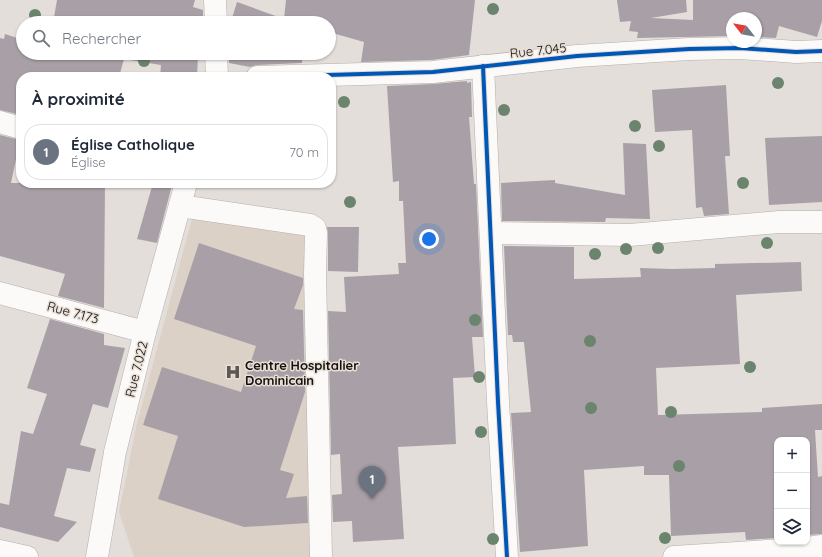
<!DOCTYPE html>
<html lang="fr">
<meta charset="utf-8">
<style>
body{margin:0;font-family:Quicksand,sans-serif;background:#f2f2f3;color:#1f2937}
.controls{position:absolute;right:12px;bottom:12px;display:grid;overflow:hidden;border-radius:8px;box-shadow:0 1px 3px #0004}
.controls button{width:36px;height:36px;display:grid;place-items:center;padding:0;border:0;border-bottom:1px solid #e0e1e3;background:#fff;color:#1f2937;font:20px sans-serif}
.compass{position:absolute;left:726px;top:12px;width:36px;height:36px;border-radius:50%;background:#fff;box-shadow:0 1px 3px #0004;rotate:301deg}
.you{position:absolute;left:429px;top:239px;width:14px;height:14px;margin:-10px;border:3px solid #fff;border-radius:50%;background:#1a73e8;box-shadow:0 0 0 6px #1a73e833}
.badge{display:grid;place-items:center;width:26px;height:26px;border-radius:50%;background:#db2777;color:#fff;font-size:13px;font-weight:700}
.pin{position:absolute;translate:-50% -33px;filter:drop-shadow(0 1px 2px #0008)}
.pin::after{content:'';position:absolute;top:21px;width:14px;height:12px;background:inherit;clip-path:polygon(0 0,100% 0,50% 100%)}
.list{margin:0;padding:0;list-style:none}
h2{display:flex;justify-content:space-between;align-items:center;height:52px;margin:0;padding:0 16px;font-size:17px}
h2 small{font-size:13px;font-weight:400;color:#747a83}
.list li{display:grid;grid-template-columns:26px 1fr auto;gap:12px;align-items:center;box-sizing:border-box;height:56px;margin:0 8px 8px;padding:0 8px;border:1px solid #e0e1e3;border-radius:16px}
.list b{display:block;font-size:15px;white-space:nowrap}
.list p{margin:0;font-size:13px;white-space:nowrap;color:#747a83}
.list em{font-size:13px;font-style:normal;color:#747a83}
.icon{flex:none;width:22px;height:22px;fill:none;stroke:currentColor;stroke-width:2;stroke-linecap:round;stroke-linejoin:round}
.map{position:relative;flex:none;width:822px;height:557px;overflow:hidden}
.search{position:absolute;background:#fff;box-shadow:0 1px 3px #0004;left:16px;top:16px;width:320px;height:44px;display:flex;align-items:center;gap:10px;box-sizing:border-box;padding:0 14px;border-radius:22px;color:#747a83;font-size:15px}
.panel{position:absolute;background:#fff;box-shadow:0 1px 3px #0004;left:16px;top:72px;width:320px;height:116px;border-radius:16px}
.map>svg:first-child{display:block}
.built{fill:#dcd1c7}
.building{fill:#a8a0a6}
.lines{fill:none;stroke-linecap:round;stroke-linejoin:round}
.street-casing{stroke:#b3afab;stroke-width:23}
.street{stroke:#fbfaf9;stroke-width:22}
.cycleway-casing{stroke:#e7ded5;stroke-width:6}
.cycleway{stroke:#0057b8;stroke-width:4}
.tree{fill:#6a846d}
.labels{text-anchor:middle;stroke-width:3;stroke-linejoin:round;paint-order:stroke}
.street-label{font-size:13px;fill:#13100d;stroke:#e7ded5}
.poi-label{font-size:13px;font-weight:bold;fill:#13100d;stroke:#e7ded5;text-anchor:start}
</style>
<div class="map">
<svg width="822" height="557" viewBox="0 0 822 557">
<rect width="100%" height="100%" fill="#e3ded9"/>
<polygon class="built" points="193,215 313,228 321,557 134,557 119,512 137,423"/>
<g class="building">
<polygon points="57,0 195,0 193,7 203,10 203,23 53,23"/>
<polygon points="286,0 475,0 469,55 432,60 361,62 364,42 329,32 329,23 228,23 228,17 232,18 237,2 284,19"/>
<polygon points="617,0 686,0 687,12 651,18 693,20 693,0 822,0 822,21 817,37 779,26 776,38 756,37 756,18 732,18 732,36 637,38 638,32 629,31 631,21 620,22"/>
<polygon points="5,34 23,40 23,53 204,53 204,57 198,56 197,77 160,77 161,65 124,59 119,77 21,77 21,115 0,110 0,38 4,39"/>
<polygon points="229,53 302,53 302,63 257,65 250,67 229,63"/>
<polygon points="467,81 467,83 471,82 472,117 469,117 474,184 476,184 483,337 472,337 475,377 453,378 456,444 398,447 404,539 353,542 352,521 333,522 332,495 342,494 340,454 331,455 328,311 346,312 344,277 399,274 398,263 406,263 403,201 399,201 399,181 393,182 387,86 433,84"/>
<polygon points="726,85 730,156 725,156 729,214 704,216 702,207 696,208 692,130 655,132 652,90"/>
<polygon points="0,135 20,140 11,183 105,183 104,308 58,296 65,274 0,256"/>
<polygon points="822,136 822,202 769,205 765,138"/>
<polygon points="623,143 646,144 650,219 606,218 605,222 502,221 501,183 555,180 555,183 625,195"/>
<polygon points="153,183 166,183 172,185 157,243 137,239"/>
<polygon points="327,227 359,227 358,272 328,271 328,233"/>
<polygon points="199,243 303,278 303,285 294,309 303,310 305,392 280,470 294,474 286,498 307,496 308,523 244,527 158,499 178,436 143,425 162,367 241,392 256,346 174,319"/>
<polygon points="504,246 574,247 574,279 641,277 640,268 672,269 715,268 715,264 801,262 802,291 736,295 740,364 656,368 658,415 762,412 762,408 822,404 822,430 815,430 818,477 822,476 822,534 807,535 807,440 777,440 777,538 746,540 745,532 671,536 669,475 644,475 644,466 584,470 588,546 520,552 511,413 531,412 524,342 513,342 512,335 508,335"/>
<polygon points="50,319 104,334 104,345 125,348 108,408 93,404 80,445 96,449 90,472 67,468 54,516 77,522 58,542 0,527 0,503 9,505 21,431 33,434 47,394 27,388"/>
</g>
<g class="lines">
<g class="street-casing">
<g id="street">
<polyline points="215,0 216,23"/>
<polyline points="216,53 217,77"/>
<polyline points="483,66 498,402 507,557"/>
<polyline points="257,77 433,72 577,56 689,49 740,48 796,52 822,51"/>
<polyline points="0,122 21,128"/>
<polyline points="180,206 310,225 315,228 316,233 315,274 321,557"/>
<polyline points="491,233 630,235 779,222 822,222"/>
<polyline points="0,293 145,332"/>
<polyline points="0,551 27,557"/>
<polyline points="97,557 115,452 145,332 186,183"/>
<polyline points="674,557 799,549 822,546"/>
</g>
</g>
<use href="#street" class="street"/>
<g class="cycleway-casing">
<g id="cycleway">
<polyline points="483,66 498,402 507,557"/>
<polyline points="257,77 433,72 577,56 689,49 740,48 796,52 822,51"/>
</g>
</g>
<use href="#cycleway" class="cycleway"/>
</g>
<g class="tree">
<circle cx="493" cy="9" r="6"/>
<circle cx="35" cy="15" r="6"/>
<circle cx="144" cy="61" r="6"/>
<circle cx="778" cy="83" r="6"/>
<circle cx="344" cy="102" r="6"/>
<circle cx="504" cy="110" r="6"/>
<circle cx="635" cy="126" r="6"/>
<circle cx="659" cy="146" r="6"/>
<circle cx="743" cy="183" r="6"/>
<circle cx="350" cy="202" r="6"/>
<circle cx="767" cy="243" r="6"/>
<circle cx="658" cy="248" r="6"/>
<circle cx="626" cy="249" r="6"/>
<circle cx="595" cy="254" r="6"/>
<circle cx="475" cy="320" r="6"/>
<circle cx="590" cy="341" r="6"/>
<circle cx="750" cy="367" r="6"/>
<circle cx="479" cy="377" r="6"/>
<circle cx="591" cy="408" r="6"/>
<circle cx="671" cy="412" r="6"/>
<circle cx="481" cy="432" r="6"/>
<circle cx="679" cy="466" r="6"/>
<circle cx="665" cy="538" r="6"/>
<circle cx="493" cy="539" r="6"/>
</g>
<defs>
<g id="hospital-bare" transform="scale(1.2)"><path d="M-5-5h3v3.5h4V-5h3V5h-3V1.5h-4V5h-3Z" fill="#5c5854" stroke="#e7ded5" stroke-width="2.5" paint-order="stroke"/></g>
</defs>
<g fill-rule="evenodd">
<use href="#hospital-bare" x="233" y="372"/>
</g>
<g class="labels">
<g class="street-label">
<text transform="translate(538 50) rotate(-6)" y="5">Rue 7.045</text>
<text transform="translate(73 312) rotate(15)" y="5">Rue 7.173</text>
<text transform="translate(136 369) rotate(-76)" y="5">Rue 7.022</text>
</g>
<g class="poi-label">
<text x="245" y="370">Centre Hospitalier<tspan x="245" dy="15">Dominicain</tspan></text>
</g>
</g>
</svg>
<div class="controls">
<button>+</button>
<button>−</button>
<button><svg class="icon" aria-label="layers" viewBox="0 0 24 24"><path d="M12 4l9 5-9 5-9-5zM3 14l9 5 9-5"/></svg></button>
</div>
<svg class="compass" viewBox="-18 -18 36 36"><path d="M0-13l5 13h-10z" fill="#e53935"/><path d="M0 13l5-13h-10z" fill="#747a83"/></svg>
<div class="you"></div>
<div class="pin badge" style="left:372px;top:499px;background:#6b7280">1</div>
<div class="search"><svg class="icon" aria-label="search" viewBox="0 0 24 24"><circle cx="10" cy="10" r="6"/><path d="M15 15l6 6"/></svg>Rechercher</div>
<section class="panel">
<h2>À proximité<small></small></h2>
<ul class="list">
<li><span class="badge" style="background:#6b7280">1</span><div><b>Église Catholique</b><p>Église</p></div><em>70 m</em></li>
</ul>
</section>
</div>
